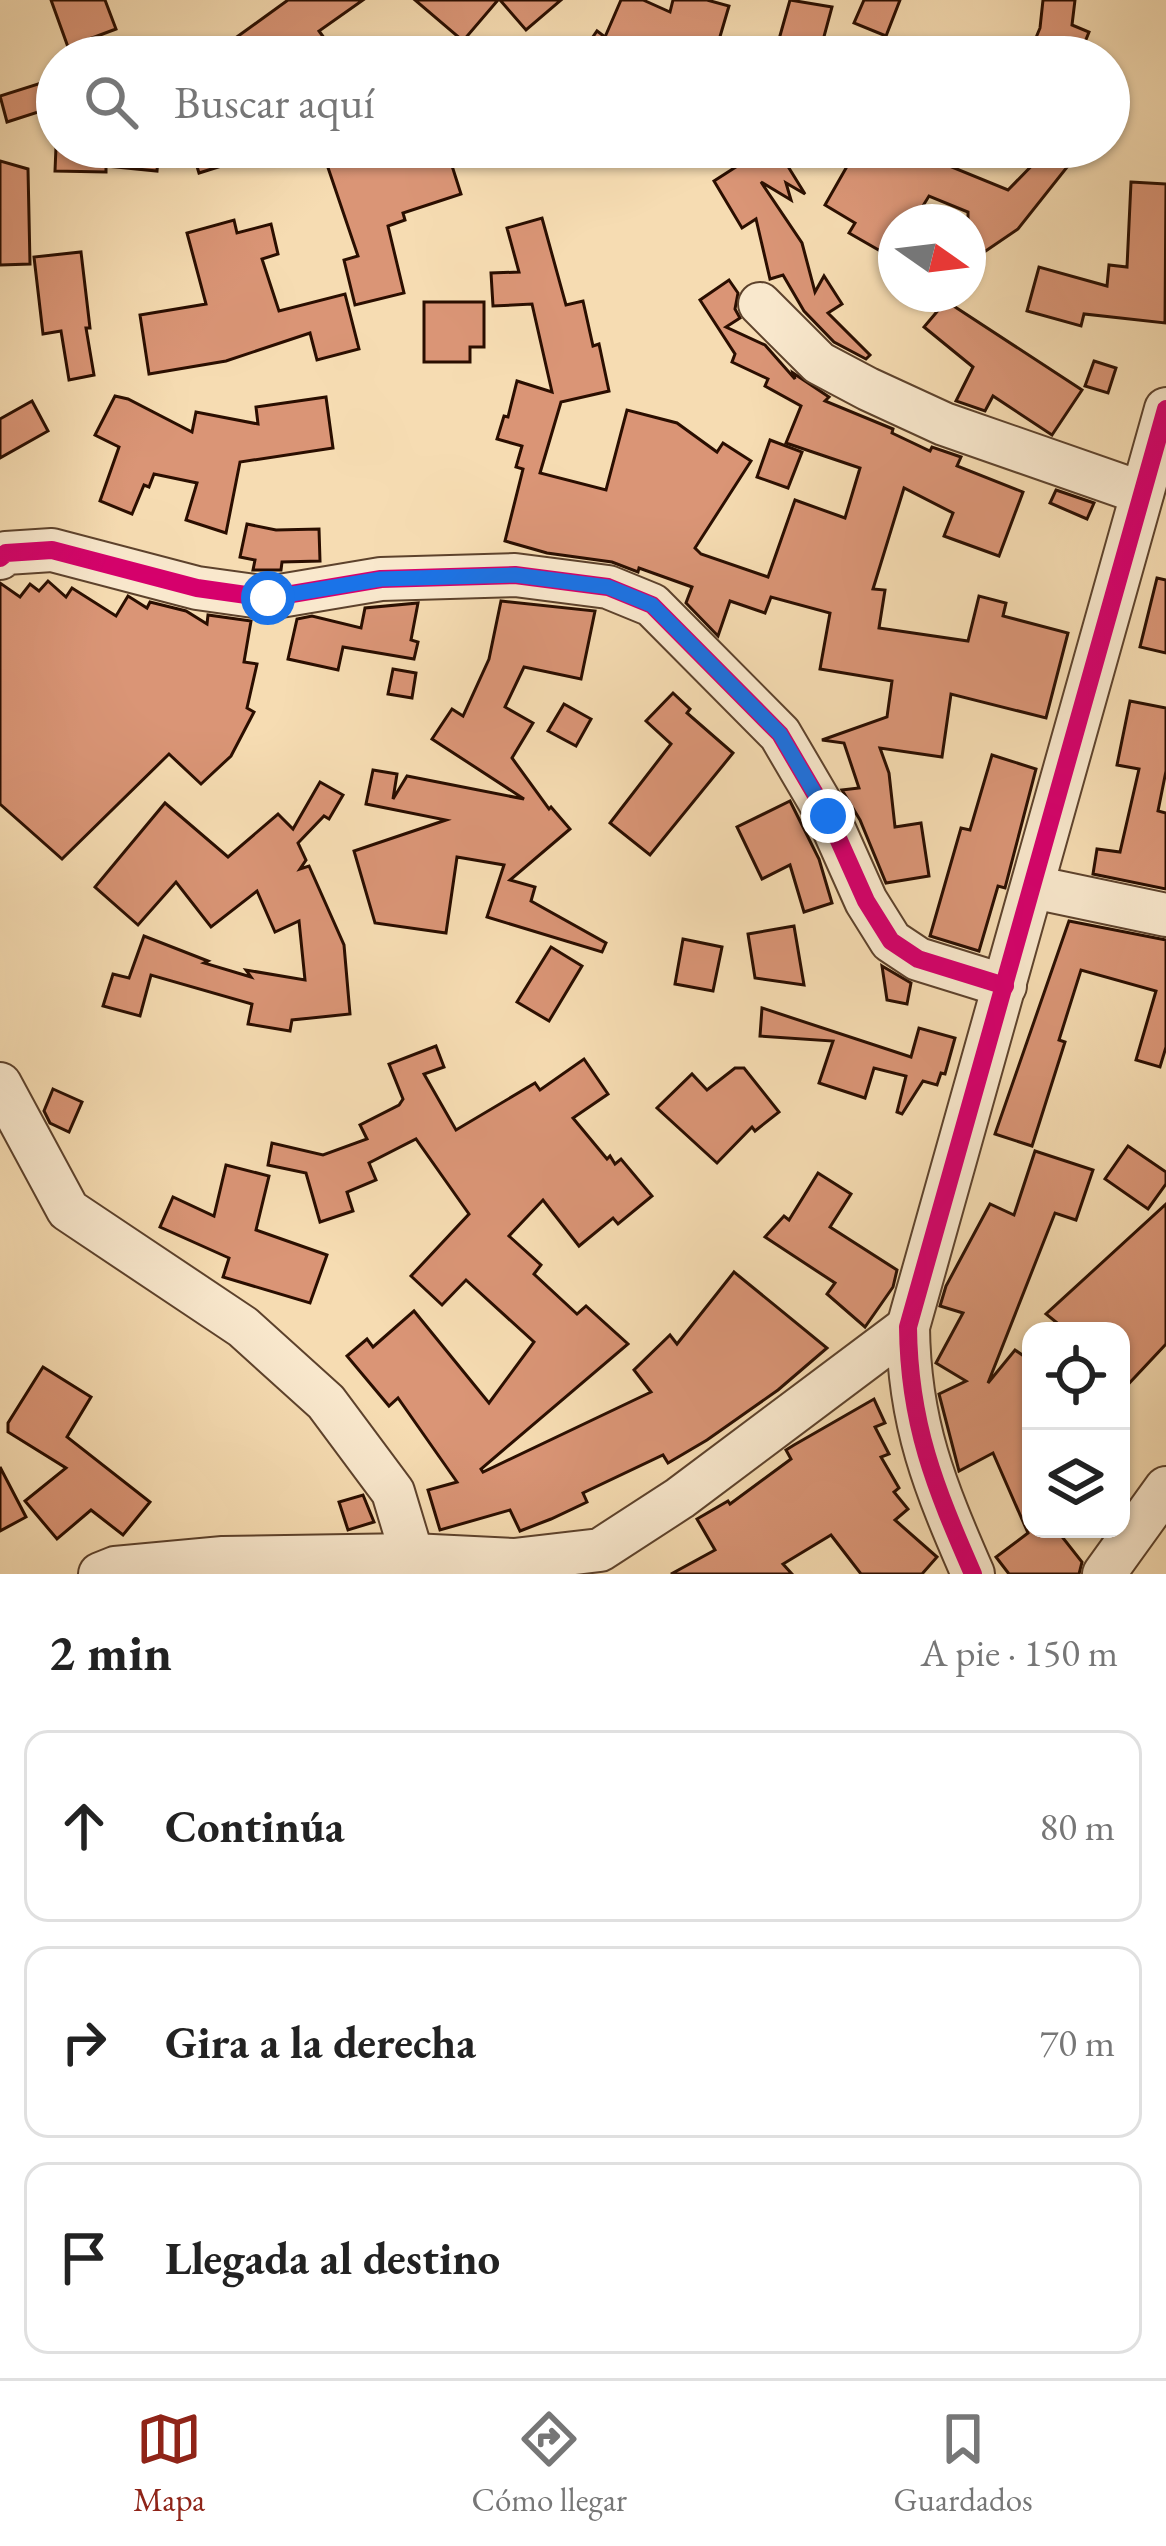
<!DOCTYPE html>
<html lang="es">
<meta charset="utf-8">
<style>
body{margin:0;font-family:"EB Garamond",serif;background:#f2f2f2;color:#222}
.controls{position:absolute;right:36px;bottom:36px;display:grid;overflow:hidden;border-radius:24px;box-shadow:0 3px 9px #0004}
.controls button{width:108px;height:108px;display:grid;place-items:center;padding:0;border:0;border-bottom:3px solid #e0e0e0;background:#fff;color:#222;font:60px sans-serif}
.compass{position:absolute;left:878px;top:204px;width:108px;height:108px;border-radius:50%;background:#fff;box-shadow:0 3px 9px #0004;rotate:104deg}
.stop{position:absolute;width:36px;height:36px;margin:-27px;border:9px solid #1a73e8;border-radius:50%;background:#fff}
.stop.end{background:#1a73e8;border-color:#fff;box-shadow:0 3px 12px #0008}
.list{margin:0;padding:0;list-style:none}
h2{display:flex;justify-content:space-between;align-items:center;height:156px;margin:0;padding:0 48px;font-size:51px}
h2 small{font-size:39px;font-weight:400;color:#767676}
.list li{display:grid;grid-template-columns:78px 1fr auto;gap:36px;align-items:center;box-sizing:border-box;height:192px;margin:0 24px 24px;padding:0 24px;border:3px solid #e0e0e0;border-radius:24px}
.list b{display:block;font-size:45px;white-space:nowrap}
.list em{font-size:39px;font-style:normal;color:#767676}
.icon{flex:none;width:66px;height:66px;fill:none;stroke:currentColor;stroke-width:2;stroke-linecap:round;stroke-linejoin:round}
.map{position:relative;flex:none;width:1166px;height:1574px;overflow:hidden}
.search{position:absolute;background:#fff;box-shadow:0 3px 9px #0004;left:36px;right:36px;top:36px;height:132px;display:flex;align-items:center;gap:30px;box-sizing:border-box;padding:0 42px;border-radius:66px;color:#767676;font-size:45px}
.sheet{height:804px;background:#fff}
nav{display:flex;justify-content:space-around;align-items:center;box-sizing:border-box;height:168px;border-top:3px solid #e0e0e0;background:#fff;font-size:33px;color:#767676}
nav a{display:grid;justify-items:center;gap:6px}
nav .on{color:#8f2418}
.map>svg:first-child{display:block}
.building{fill:#da9576;stroke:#2a0e00;stroke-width:3}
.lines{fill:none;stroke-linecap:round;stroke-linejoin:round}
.minor-casing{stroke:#5d422c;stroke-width:46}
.minor{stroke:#f9e8cd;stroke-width:42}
.cycleway-casing{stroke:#f9e8cd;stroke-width:26}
.cycleway{stroke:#d6006c;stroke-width:18}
.route{stroke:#1a73e8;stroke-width:15}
</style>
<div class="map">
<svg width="1166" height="1574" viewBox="0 0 1166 1574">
<rect width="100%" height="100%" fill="#f6dcb2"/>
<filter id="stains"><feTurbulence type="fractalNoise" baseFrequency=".00167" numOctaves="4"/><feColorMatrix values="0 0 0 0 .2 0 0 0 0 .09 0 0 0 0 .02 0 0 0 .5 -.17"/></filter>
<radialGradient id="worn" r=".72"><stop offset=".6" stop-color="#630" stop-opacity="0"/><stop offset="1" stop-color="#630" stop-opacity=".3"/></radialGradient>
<g class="building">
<polygon points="51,0 105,0 116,29 68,47"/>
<polygon points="288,0 363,0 319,31 338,57 242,57 234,39"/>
<polygon points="415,0 498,0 463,41"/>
<polygon points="500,0 561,0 526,30"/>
<polygon points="621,0 643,0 670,12 673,0 707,0 729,6 714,57 579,57 597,31 605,37"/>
<polygon points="790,0 832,7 822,44 805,40 803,57 774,57"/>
<polygon points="864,0 900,0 886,36 854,23"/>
<polygon points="1043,0 1075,0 1072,25 1089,32 1079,57 1028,57 1040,28"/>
<polygon points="57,78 57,106 7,122 0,96"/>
<polygon points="56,147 159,147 157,171 106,166 106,172 55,171"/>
<polygon points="191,147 265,147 266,152 199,173"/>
<polygon points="321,147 446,147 461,194 403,213 405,220 388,226 404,293 355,305 344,260 358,256"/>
<polygon points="769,147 776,147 805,194 786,183 791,200 761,182 802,243 815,292 824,276 842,304 828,313 870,355 866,359 834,342 804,311 783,275 770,279 756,219 742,228 714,181 742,163 741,158 746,161"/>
<polygon points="858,147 937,147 932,159 1008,190 1050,147 1083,147 1018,229 968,263 968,212 929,196 913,222 896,222 896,260 849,233 855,223 825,205"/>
<polygon points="0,161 28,169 30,264 0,265"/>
<polygon points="1131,182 1166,184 1165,323 1084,314 1081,326 1027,311 1039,267 1107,286 1109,265 1127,267"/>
<polygon points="542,218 566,305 583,301 593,346 599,344 609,391 561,402 540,473 606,490 627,410 677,423 717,452 723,443 751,461 695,548 701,554 768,577 795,500 845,518 860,468 786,443 801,406 765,386 768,379 732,362 735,354 700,300 729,280 738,293 735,309 740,318 726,327 765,345 795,379 793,373 829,397 825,401 893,429 892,433 930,451 932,447 961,457 957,466 1023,492 999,556 944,536 953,513 904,488 873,589 885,590 879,628 968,641 979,596 1006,603 1003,616 1068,633 1046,718 951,694 942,757 880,748 889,773 895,827 921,823 929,876 886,883 860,820 842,790 859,788 844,743 822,740 887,717 892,681 820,669 830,613 771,597 765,613 730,601 718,636 686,603 692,587 639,568 638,572 612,562 547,553 505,541 523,469 516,467 522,446 497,439 504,416 508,417 517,381 552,392 532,304 493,306 491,273 519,272 507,228"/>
<polygon points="234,220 237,233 271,224 278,254 262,259 279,311 345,294 359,349 317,360 310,333 226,361 149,374 140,315 206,304 187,233"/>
<polygon points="81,252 90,328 86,328 94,375 69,380 61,331 43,334 34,257"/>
<polygon points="946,301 1082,390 1052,435 993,396 985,411 956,401 973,367 924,327"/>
<polygon points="424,302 484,302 484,347 470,347 470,362 424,362"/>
<polygon points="1094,361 1116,368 1108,393 1085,386"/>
<polygon points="115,396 128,399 192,432 196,412 258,424 256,407 326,397 333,448 240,462 226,533 186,520 197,483 154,474 149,487 144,485 132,514 100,501 119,447 95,435"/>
<polygon points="32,401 48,431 0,458 0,419"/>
<polygon points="770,440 802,452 788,488 757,477"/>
<polygon points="1056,490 1094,503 1087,519 1050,503"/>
<polygon points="247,524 276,530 319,529 320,561 282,562 281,570 253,570 255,560 240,557"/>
<polygon points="1157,578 1166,580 1166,653 1140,647"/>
<polygon points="48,581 66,597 72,588 116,616 128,596 147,608 150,602 186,611 207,624 208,615 251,621 244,662 257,664 247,708 254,712 231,756 201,784 169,754 62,859 0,804 0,583 20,597 30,584 39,591"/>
<polygon points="501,601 595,611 581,679 524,667 505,707 533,723 512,758 549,809 551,807 570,829 510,880 535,887 531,901 606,943 602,952 487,917 504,865 457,857 446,933 375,923 354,851 446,820 366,804 373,770 397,774 393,799 407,776 524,799 432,739 452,709 463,716 489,659"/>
<polygon points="418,603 411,640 418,642 414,659 343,647 338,670 288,659 297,619 312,616 361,628 365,608"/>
<polygon points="393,669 416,673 412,698 388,694"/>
<polygon points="673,693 690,709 687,713 733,753 650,855 610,823 671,744 646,721"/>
<polygon points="1130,701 1166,708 1166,771 1158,811 1166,813 1166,889 1093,874 1097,849 1120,852 1139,769 1117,765"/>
<polygon points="564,704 591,719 576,746 548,731"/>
<polygon points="992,755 1036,769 1005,888 998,886 979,951 930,936 961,828 970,830"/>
<polygon points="320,782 343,795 329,819 324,816 298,843 306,860 300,869 309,866 344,945 350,1014 292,1020 290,1031 248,1024 252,1004 151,975 140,1016 103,1006 113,974 129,978 144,936 208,961 204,963 251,977 246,970 305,980 299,921 275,932 257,891 211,927 176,882 138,925 95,887 165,803 228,857 278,814 293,829"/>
<polygon points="790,801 819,859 832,903 804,912 790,865 762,879 737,827"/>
<polygon points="1069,921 1166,940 1166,1047 1160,1067 1136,1060 1156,991 1081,970 1059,1040 1065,1042 1032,1146 995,1134"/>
<polygon points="794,926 804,985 755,978 748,934"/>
<polygon points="683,939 722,947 713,991 675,984"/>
<polygon points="551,947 582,966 549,1021 517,1002"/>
<polygon points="882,966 911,983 907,1004 887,1000"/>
<polygon points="762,1008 911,1057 919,1028 955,1038 945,1074 941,1073 937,1085 923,1081 902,1114 897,1112 906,1076 874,1068 865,1098 819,1083 833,1041 760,1036"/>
<polygon points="436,1046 444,1067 424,1074 456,1130 535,1083 540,1090 584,1059 608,1094 573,1118 607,1159 610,1156 615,1164 621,1159 652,1196 618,1224 613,1218 579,1246 543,1200 509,1236 541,1265 534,1274 577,1314 586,1306 628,1344 481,1469 483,1472 651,1392 634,1370 670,1335 677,1344 734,1272 827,1348 778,1390 707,1440 668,1463 663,1455 583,1493 587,1502 551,1519 520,1531 510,1510 440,1530 428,1490 457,1482 398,1398 389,1406 347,1356 367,1339 373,1347 414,1311 489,1403 534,1342 466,1280 442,1305 411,1276 469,1214 416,1139 369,1163 376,1180 347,1192 353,1211 320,1222 306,1173 268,1165 272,1143 323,1155 367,1139 360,1125 399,1105 403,1099 389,1064"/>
<polygon points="735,1068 744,1068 779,1112 755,1131 752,1127 717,1163 657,1108 692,1074 707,1090"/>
<polygon points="53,1089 82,1102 69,1132 50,1123 44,1111"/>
<polygon points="1128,1146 1166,1172 1166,1184 1148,1209 1105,1179"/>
<polygon points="1035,1151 1093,1170 1076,1220 1055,1213 988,1383 1015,1350 1031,1361 1031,1530 1056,1529 1082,1562 1079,1574 1009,1574 996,1557 1028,1533 993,1453 959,1471 939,1394 966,1381 936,1363 963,1313 940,1306 946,1286 990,1204 1014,1215"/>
<polygon points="226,1165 269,1176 256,1230 327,1255 310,1303 223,1277 229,1258 160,1227 173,1197 214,1216"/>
<polygon points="818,1173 851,1194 830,1227 897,1270 893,1287 865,1327 827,1294 835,1283 765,1237 784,1216 789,1220"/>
<polygon points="1166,1204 1166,1344 1121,1392 1121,1331 1067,1331 1046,1314"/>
<polygon points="43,1367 91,1397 67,1437 150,1502 123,1535 91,1510 57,1539 25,1501 66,1468 8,1432 8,1423"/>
<polygon points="874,1399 885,1423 875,1427 889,1454 881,1457 899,1488 894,1492 908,1509 895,1520 937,1557 922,1574 861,1574 831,1535 783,1564 792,1574 671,1574 715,1550 697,1519 728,1501 730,1504 791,1459 786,1450 794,1445"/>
<polygon points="0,1467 26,1517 0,1531"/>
<polygon points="363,1495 374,1522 348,1530 339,1502"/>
</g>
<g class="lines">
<g class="minor-casing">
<g id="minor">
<polyline points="760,304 819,363 868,389 944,424 1142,493"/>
<polyline points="0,558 6,553 52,550 197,588 268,598 381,579 515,575 608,587 652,605 780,734 828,816 866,901 891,941 918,959 1005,986"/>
<polyline points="1033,887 1166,915"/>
<polyline points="0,1084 68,1210 243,1327 326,1402 393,1492 412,1555 395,1569"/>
<polyline points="100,1574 115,1568 223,1558 412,1555 514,1560 600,1550 680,1498 908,1327"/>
<path d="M973,1574C935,1487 909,1424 908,1327L1166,409"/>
<polyline points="1104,1574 1166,1488"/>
</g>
</g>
<use href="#minor" class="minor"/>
<g class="cycleway-casing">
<g id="cycleway">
<polyline points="0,558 6,553 52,550 197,588 268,598 381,579 515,575 608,587 652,605 780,734 828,816 866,901 891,941 918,959 1005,986"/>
<path d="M973,1574C935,1487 909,1424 908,1327L1166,409"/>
</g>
</g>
<use href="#cycleway" class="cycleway"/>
</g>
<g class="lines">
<polyline class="route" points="268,598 381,579 515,575 608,587 652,605 780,734 828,816"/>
</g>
<rect width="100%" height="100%" filter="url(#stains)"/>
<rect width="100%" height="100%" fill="url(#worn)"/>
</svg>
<div class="controls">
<button><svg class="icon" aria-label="locate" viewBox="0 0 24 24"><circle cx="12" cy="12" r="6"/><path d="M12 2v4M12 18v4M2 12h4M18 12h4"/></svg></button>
<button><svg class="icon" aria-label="layers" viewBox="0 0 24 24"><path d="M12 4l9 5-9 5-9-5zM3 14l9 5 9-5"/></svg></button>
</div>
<svg class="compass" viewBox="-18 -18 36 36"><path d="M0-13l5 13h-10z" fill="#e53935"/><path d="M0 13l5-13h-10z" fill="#767676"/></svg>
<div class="stop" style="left:268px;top:598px"></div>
<div class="stop end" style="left:828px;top:816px"></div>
<div class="search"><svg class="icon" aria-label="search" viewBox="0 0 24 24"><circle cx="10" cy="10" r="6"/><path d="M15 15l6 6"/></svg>Buscar aquí</div>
</div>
<section class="sheet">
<h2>2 min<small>A pie · 150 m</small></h2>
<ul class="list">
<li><svg class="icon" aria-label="ahead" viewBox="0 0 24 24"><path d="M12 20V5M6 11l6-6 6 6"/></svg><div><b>Continúa</b></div><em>80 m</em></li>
<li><svg class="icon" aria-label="right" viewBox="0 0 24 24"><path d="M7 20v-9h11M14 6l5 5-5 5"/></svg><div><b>Gira a la derecha</b></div><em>70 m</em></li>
<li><svg class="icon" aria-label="arrive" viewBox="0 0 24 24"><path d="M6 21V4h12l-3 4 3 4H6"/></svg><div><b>Llegada al destino</b></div></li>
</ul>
</section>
<nav>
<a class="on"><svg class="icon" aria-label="map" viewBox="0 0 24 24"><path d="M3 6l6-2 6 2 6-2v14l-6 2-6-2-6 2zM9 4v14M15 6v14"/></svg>Mapa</a>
<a><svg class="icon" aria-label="directions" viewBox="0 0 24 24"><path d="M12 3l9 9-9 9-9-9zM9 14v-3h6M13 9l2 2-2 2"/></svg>Cómo llegar</a>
<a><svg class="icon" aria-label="saved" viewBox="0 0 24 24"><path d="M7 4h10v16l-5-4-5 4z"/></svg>Guardados</a>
</nav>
